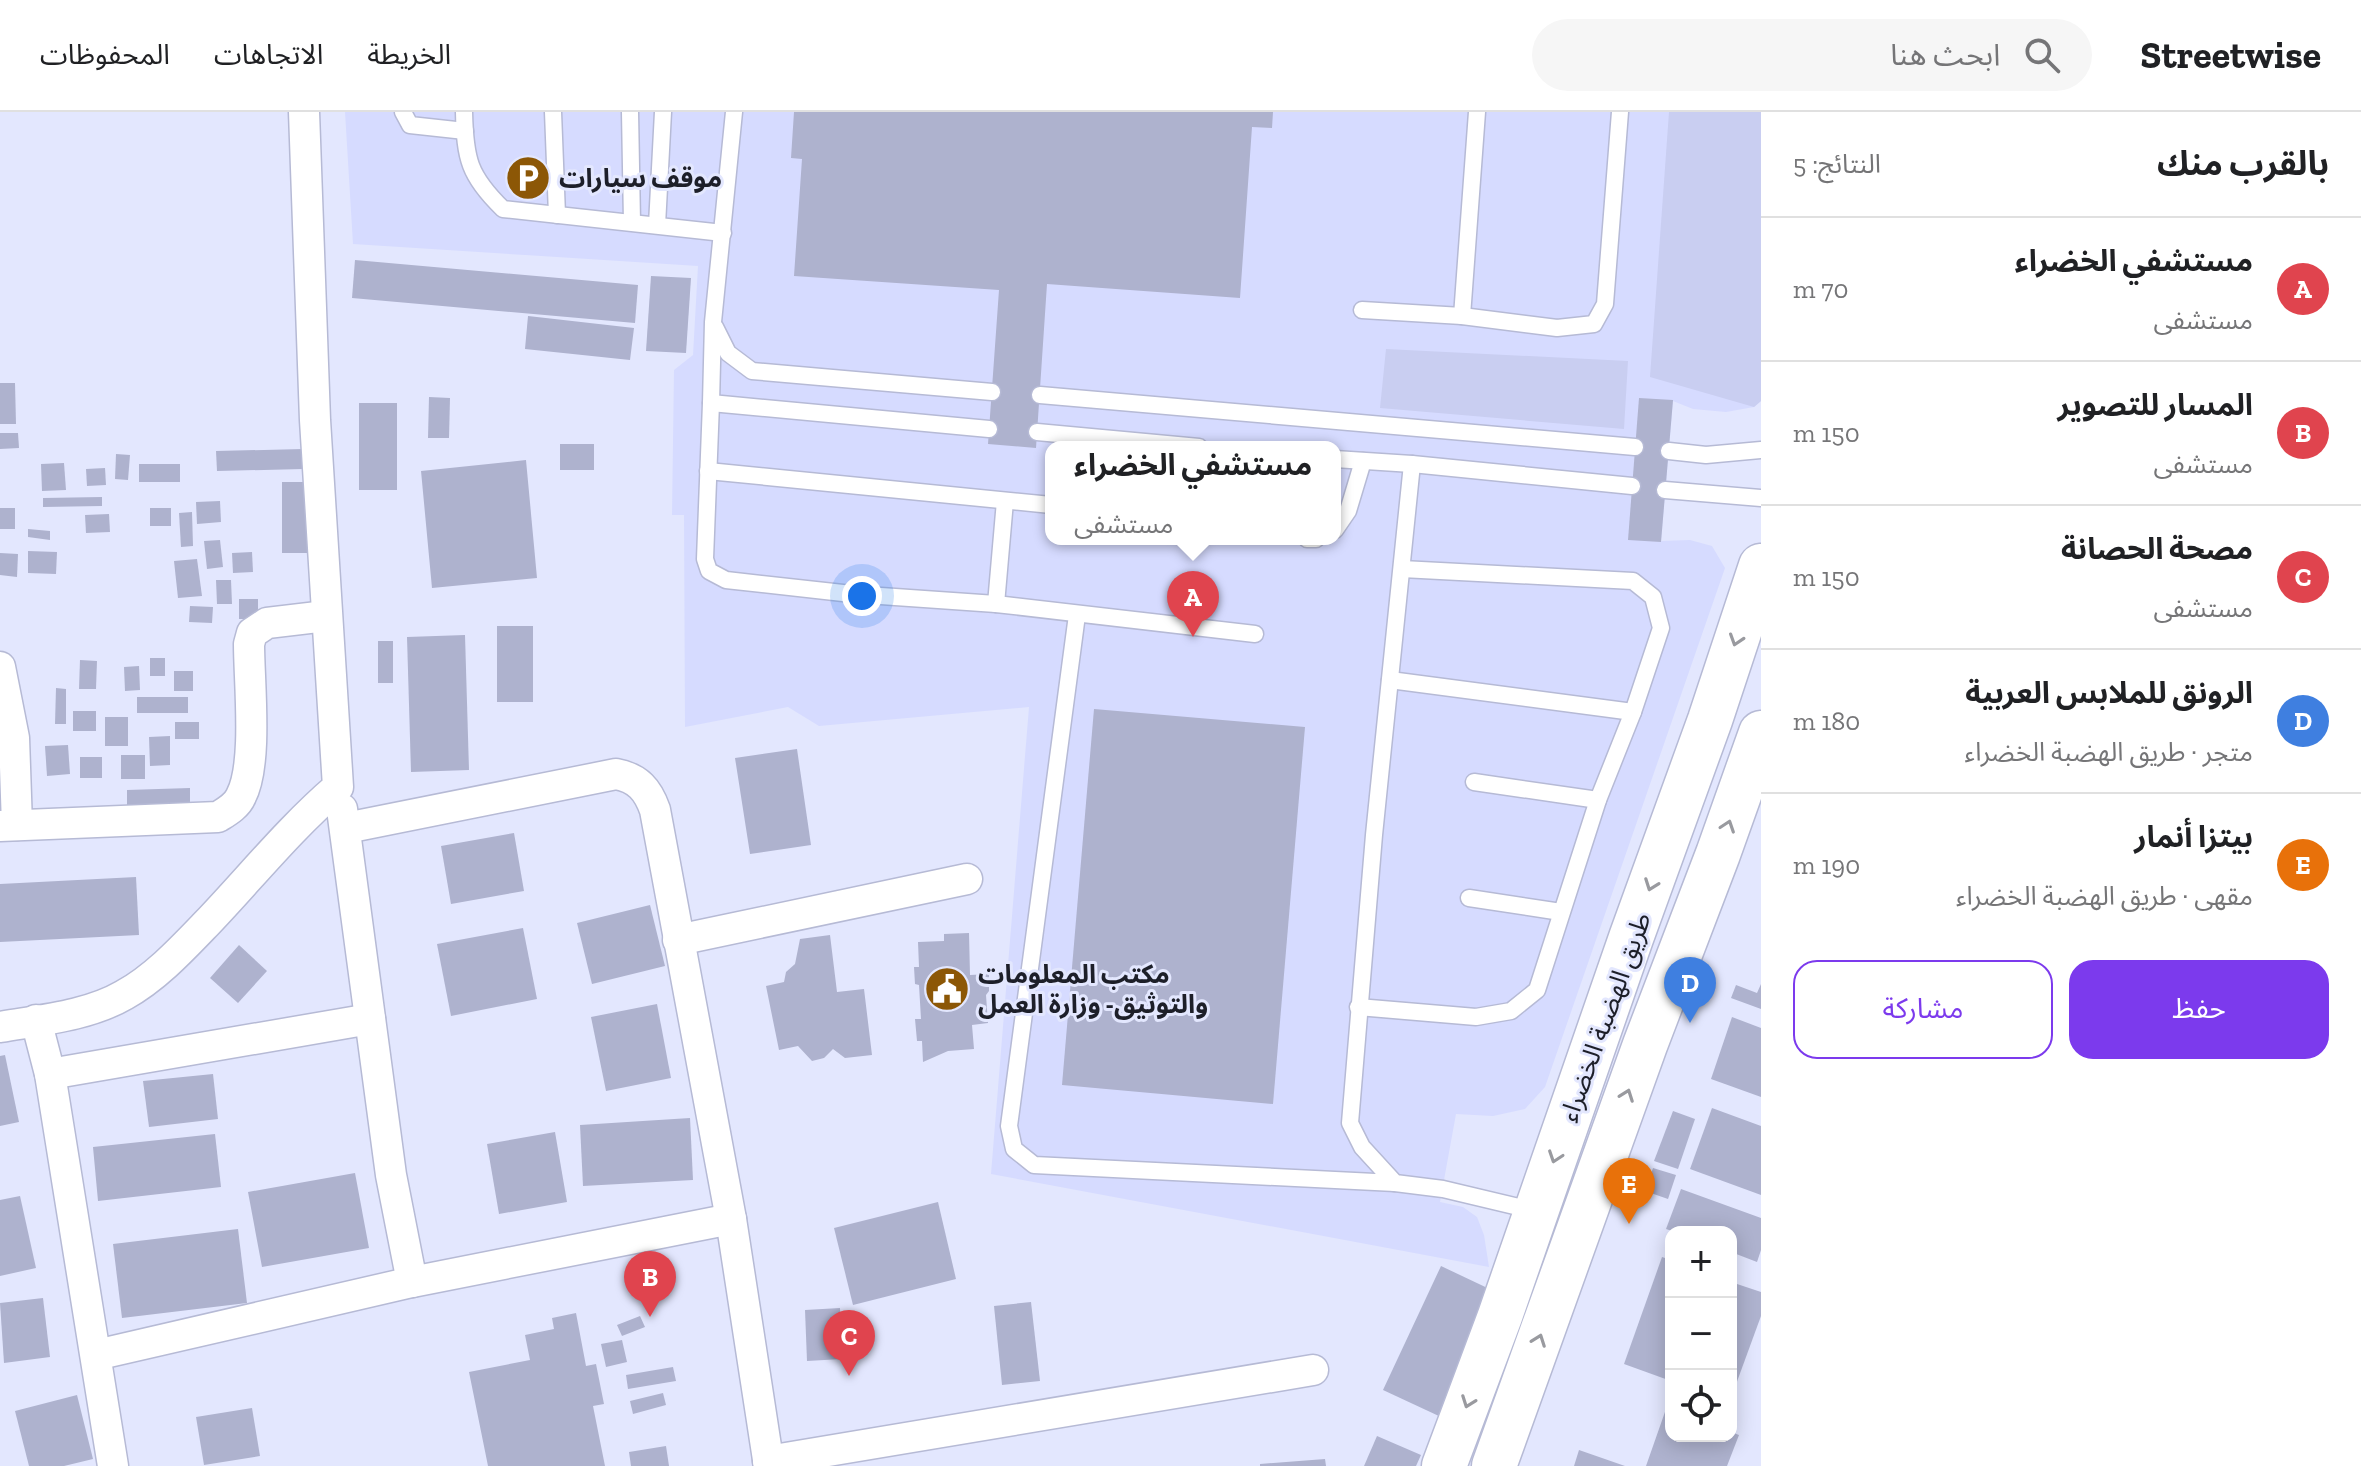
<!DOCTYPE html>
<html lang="ar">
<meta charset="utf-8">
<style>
body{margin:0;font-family:"Zilla Slab","Noto Sans Arabic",serif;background:#f6f6f6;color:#202124;direction:rtl}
.controls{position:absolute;right:24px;bottom:24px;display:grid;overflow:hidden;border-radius:16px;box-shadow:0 4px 20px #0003}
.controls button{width:72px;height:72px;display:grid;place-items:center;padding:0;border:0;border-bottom:2px solid #e0e0e0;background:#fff;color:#202124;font:40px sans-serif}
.you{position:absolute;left:862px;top:484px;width:28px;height:28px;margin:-20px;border:6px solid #fff;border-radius:50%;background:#1a73e8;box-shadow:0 0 0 12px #1a73e833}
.badge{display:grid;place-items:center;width:52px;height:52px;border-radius:50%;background:#7c3aed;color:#fff;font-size:26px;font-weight:700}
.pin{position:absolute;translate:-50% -66px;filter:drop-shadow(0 2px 4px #0008)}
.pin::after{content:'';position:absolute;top:42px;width:28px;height:24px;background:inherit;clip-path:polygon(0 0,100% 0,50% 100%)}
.popup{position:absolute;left:1045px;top:329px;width:296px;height:104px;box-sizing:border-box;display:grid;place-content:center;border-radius:16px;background:#fff;filter:drop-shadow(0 2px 6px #0005);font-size:26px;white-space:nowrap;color:#757577}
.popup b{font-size:30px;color:#202124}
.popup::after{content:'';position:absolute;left:50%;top:100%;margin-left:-16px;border:16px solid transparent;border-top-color:#fff}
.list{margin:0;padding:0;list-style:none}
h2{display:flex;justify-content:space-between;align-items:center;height:104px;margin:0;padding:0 32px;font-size:34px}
h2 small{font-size:26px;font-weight:400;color:#757577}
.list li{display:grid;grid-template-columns:52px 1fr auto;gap:24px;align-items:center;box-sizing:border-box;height:144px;padding:0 32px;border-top:2px solid #e0e0e0}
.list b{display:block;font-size:30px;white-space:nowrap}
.list p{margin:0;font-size:26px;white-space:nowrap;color:#757577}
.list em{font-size:26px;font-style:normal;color:#757577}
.actions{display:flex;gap:16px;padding:24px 32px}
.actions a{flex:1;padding:18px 0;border:2px solid #7c3aed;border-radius:24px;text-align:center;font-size:28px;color:#7c3aed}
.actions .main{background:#7c3aed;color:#fff}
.icon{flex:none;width:44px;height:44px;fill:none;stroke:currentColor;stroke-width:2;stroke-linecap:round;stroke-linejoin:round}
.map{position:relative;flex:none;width:1761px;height:1354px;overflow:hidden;direction:ltr}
header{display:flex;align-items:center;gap:48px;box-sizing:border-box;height:112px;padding:0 40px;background:#fff;border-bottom:2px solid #e0e0e0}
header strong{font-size:38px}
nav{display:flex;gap:44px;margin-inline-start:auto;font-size:28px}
.search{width:560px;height:72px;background:#f6f6f6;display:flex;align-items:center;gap:20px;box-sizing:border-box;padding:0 28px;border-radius:44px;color:#757577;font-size:30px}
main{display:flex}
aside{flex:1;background:#fff}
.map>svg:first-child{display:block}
.built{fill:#d6dbff;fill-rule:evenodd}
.green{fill:#c9cef1}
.building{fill:#aeb2ce}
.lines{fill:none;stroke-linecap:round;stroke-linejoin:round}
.lane-casing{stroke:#b6bad5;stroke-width:19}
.street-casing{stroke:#b6bad5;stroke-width:33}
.primary-casing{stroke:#b6bad5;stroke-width:47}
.lane{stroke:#fff;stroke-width:16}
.street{stroke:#fff;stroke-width:30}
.primary{stroke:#fff;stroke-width:44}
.oneway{stroke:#999a9f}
.labels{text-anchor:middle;stroke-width:6;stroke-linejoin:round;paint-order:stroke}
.poi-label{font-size:26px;font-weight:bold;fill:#1d1f29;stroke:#e3e7fe;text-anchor:start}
.street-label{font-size:26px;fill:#1d1f29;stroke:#e3e7fe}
</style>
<header>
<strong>Streetwise</strong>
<div class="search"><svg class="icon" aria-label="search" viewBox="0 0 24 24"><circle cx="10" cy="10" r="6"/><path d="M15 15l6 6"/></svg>ابحث هنا</div>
<nav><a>الخريطة</a><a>الاتجاهات</a><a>المحفوظات</a></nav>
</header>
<main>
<aside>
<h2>بالقرب منك<small>النتائج: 5</small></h2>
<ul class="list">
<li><span class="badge" style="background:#e0444e">A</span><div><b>مستشفي الخضراء</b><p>مستشفى</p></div><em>70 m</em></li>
<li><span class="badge" style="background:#e0444e">B</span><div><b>المسار للتصوير</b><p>مستشفى</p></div><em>150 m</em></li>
<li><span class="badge" style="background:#e0444e">C</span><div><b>مصحة الحصانة</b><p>مستشفى</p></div><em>150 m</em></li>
<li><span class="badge" style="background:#3f7fe0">D</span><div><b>الرونق للملابس العربية</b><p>متجر · طريق الهضبة الخضراء</p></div><em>180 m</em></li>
<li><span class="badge" style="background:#e8710a">E</span><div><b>بيتزا أنمار</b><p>مقهى · طريق الهضبة الخضراء</p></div><em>190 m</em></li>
</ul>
<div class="actions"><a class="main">حفظ</a><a>مشاركة</a></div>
</aside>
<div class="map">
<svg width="1761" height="1354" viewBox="0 0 1761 1354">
<rect width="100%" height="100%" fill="#e3e7fe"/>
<path class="built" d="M345,0H1761V289L1754,295L1726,300L1693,297L1673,289L1661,429L1690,428L1712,434L1725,456L1545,975L1525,997L1493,1004L1456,1002L1440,1090L1463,1095L1477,1105L1484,1123L1489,1155L991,1062L1029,595L819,614L788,595L685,615L684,403H672L674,258L693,243L698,154L353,132ZM1051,335H1335V427H1051Z"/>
<g class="green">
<polygon points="1669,0 1761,0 1761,289 1754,295 1650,265"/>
<polygon points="1386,237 1628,249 1624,317 1380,296"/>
</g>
<g class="building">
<polygon points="794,0 1273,0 1272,16 1252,15 1240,186 1047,172 1036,336 988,332 999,178 794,164 802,47 791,46"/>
<polygon points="355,148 638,173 635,211 352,186"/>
<polygon points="651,164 691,166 686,241 646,239"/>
<polygon points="528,204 634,216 630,248 525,237"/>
<polygon points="0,271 15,271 16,312 0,312"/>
<polygon points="429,285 450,286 449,326 428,326"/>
<polygon points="1639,286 1673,288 1661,430 1628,428"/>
<rect x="359" y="291" width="38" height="87"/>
<polygon points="0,321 18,321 19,336 0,337"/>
<rect x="560" y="332" width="34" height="26"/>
<polygon points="303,337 303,357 217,359 216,339"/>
<polygon points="116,342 130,343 128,368 115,367"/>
<polygon points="526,348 537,466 432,476 421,359"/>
<polygon points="64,351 66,378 42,379 41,352"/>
<rect x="139" y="352" width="41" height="18"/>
<polygon points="105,356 106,373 87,374 86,357"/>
<rect x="282" y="370" width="27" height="71"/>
<polygon points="102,385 102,394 43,395 43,386"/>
<polygon points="220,389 221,410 197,412 196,390"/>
<rect x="0" y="396" width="15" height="21"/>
<rect x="150" y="396" width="21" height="18"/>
<polygon points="192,400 193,434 181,435 179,401"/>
<polygon points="109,402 110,420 86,421 85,403"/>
<polygon points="28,417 50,419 50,428 28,425"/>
<polygon points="220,428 223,455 207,457 204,429"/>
<polygon points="28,439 57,440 56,462 28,461"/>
<polygon points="252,440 253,460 233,461 232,441"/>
<polygon points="0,441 18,442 17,465 0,463"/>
<polygon points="197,447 202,484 178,486 174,449"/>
<polygon points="216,468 231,468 232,492 217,492"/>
<rect x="239" y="487" width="19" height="20"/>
<polygon points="190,494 213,495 212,511 189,510"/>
<rect x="497" y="514" width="36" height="76"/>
<polygon points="465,523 469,658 411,660 407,525"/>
<rect x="378" y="529" width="15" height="42"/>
<rect x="150" y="546" width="15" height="18"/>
<polygon points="80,548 97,549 96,577 79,577"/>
<polygon points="139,554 140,578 125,579 124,555"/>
<rect x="174" y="559" width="19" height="20"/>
<polygon points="56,576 66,577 66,612 55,612"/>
<rect x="137" y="585" width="51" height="16"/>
<polygon points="1094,597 1305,615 1273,992 1062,973"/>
<rect x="73" y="599" width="23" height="20"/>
<rect x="105" y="605" width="23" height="29"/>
<rect x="175" y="610" width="24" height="17"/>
<polygon points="170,624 170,653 150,654 149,625"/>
<polygon points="68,633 70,662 47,664 45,634"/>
<polygon points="797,637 811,733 750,742 735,646"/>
<rect x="121" y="643" width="24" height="24"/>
<rect x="80" y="645" width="22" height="21"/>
<polygon points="190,676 190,699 127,700 127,678"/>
<polygon points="514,721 524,779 451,792 441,734"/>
<polygon points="136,765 139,823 0,830 0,772"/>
<polygon points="650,793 665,854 592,872 577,811"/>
<polygon points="523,816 537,887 451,904 437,832"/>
<polygon points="969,821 970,863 989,862 989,879 986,883 988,911 972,913 974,937 948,939 923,950 922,929 917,929 915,907 921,907 919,873 915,872 914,855 919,855 918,830 944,829 944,822"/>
<polygon points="830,823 837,880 864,877 872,943 845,946 833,937 824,946 812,949 798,934 779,938 766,874 784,870 786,860 795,852 800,827"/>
<polygon points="239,833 267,859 238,891 210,866"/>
<polygon points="1761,872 1761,897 1731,886 1736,873 1757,881"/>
<polygon points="657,892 671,966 606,979 591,905"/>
<polygon points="1732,905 1761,916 1761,985 1711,967"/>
<polygon points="5,943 19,1010 0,1014 0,944"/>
<polygon points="213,962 218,1007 149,1015 143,969"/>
<polygon points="1712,996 1761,1014 1761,1083 1690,1057"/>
<polygon points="1673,999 1695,1007 1678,1057 1654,1049"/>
<polygon points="690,1006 693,1068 583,1074 580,1013"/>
<polygon points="555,1020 567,1090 499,1102 487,1032"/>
<polygon points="215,1022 221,1075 98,1089 93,1035"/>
<polygon points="1653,1056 1676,1063 1668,1087 1645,1079"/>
<polygon points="355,1061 369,1136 262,1155 248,1080"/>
<polygon points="1681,1077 1761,1106 1761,1138 1757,1150 1731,1140 1731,1120 1675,1120 1666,1117"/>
<polygon points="20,1084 36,1156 0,1164 0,1088"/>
<polygon points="938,1090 956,1167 853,1193 834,1116"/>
<polygon points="238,1117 247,1191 122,1206 113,1132"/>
<polygon points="1662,1145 1671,1148 1671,1269 1624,1252"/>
<polygon points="1441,1154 1498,1181 1441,1305 1383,1278"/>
<polygon points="1731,1170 1761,1180 1761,1204 1731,1286"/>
<polygon points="43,1186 50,1245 4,1251 0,1191"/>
<polygon points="1031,1190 1040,1269 1002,1273 994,1194"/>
<polygon points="840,1196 842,1247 807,1249 805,1198"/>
<polygon points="576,1201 586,1254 596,1252 604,1292 593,1294 605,1354 488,1354 469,1260 530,1248 525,1223 554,1217 552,1206"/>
<polygon points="640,1204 645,1215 622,1224 617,1213"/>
<polygon points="622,1228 627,1250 606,1255 601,1232"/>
<polygon points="673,1255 676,1269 628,1277 626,1263"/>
<polygon points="663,1281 666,1293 633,1302 630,1289"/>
<polygon points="77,1283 93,1347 64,1354 29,1354 15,1299"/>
<polygon points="252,1296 260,1344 204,1353 196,1305"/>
<polygon points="1666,1297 1671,1299 1671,1324 1731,1324 1731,1320 1739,1323 1727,1354 1646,1354"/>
<polygon points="1377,1324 1421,1343 1416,1354 1364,1354"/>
<polygon points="666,1334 669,1354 631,1354 629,1340"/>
<polygon points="1579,1338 1625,1354 1574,1354"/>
<polygon points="1325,1347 1326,1354 1260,1354 1260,1352"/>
</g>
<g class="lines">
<g class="lane-casing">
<g id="lane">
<polyline points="403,0 410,13 465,19"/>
<path d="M464,0C465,47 469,64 503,97L723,121"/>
<polyline points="553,0 557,103"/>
<polyline points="630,0 632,110"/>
<polyline points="734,0 713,210 711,291 989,317"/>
<polyline points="657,113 663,0"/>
<polyline points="1362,198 1462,204 1557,216 1594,212 1605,192 1620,0"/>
<polyline points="1462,204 1477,0"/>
<polyline points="715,215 728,241 752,259 992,280"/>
<polyline points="1040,283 1635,335"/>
<polyline points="711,291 705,447 709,459 726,468 852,482 996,492 1255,522"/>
<polyline points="1037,320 1199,335"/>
<polyline points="1669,339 1706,343 1761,338"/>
<polyline points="1335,347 1412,352 1632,374"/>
<polyline points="1412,352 1374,723 1350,1011 1362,1035 1395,1071 1443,1077 1535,1099"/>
<polyline points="708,359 1051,393"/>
<polyline points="1665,378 1761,386"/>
<polyline points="1335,418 1348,399 1363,349"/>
<polyline points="1307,427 1316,427"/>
<polyline points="996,492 1005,389"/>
<polyline points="1077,503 1009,1014 1014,1037 1034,1053 1395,1071"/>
<polyline points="1390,568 1633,600"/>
<polyline points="1474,670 1598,688"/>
<polyline points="1469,786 1561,800"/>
<polyline points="1358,895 1476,905 1511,899 1537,878 1598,688 1633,600 1661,516 1653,485 1633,469 1402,457"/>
</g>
</g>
<g class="street-casing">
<g id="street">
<polyline points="0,555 14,626 17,713"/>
<polyline points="342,697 391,1063 412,1170"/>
<path d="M0,714L218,705C226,700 237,694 241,684C258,652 249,570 249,532L252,521L267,511L326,504"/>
<path d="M346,716L616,662C638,666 648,678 655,698L731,1107L769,1354"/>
<polyline points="678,828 967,767"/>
<polyline points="36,908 50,962 113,1354"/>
<path d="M0,915C40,908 88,904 124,883C155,866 182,837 207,811C250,766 290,716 338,675L315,308L304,0"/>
<polyline points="50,962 370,907"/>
<polyline points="96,1243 412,1170 731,1107"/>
<polyline points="768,1349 1313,1258"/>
</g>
</g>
<g class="primary-casing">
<g id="primary">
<polyline points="1444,1354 1500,1204 1631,826 1710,608 1761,454"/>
<polyline points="1494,1354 1645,933 1718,742 1761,621"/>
</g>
</g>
<use href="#lane" class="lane"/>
<use href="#street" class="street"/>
<use href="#primary" class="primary"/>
</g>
<defs><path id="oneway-chevron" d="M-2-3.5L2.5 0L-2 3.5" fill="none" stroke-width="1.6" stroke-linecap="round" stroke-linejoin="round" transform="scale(2)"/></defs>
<g class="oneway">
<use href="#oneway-chevron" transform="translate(1736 528) rotate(108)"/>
<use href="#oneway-chevron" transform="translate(1728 714) rotate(-71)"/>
<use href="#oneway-chevron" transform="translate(1651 773) rotate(110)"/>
<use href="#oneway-chevron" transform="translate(1627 983) rotate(-70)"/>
<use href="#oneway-chevron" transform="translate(1555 1045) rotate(109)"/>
<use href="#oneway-chevron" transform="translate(1539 1228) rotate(-70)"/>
<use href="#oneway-chevron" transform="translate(1468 1290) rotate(110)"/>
</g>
<defs>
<g id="parking-disc" transform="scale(2.3)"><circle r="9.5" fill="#8c5706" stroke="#e3e7fe"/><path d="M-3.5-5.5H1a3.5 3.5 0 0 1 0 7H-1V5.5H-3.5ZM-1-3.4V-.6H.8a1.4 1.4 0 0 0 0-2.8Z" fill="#fff"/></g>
<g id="civic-disc" transform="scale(2.3)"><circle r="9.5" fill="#8c5706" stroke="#e3e7fe"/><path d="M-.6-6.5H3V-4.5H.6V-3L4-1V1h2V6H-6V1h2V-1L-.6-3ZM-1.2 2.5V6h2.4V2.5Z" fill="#fff"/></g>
</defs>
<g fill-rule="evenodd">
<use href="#parking-disc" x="528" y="66"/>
<use href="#civic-disc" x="947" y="877"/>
</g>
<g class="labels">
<g class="poi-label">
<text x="559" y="75">موقف سيارات</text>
<text x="978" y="871">مكتب المعلومات<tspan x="978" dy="30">والتوثيق- وزارة العمل</tspan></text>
</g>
<g class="street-label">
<text transform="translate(1605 905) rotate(-70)" y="9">طريق الهضبة الخضراء</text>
</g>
</g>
</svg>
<div class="controls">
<button>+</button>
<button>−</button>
<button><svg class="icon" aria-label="locate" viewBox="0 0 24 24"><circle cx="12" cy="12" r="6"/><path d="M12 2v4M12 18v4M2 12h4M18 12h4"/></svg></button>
</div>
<div class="you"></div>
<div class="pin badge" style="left:1193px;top:525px;background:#e0444e">A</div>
<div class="popup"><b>مستشفي الخضراء</b>مستشفى</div>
<div class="pin badge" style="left:650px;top:1205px;background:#e0444e">B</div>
<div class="pin badge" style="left:849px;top:1264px;background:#e0444e">C</div>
<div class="pin badge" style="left:1690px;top:911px;background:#3f7fe0">D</div>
<div class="pin badge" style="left:1629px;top:1112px;background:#e8710a">E</div>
</div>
</main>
